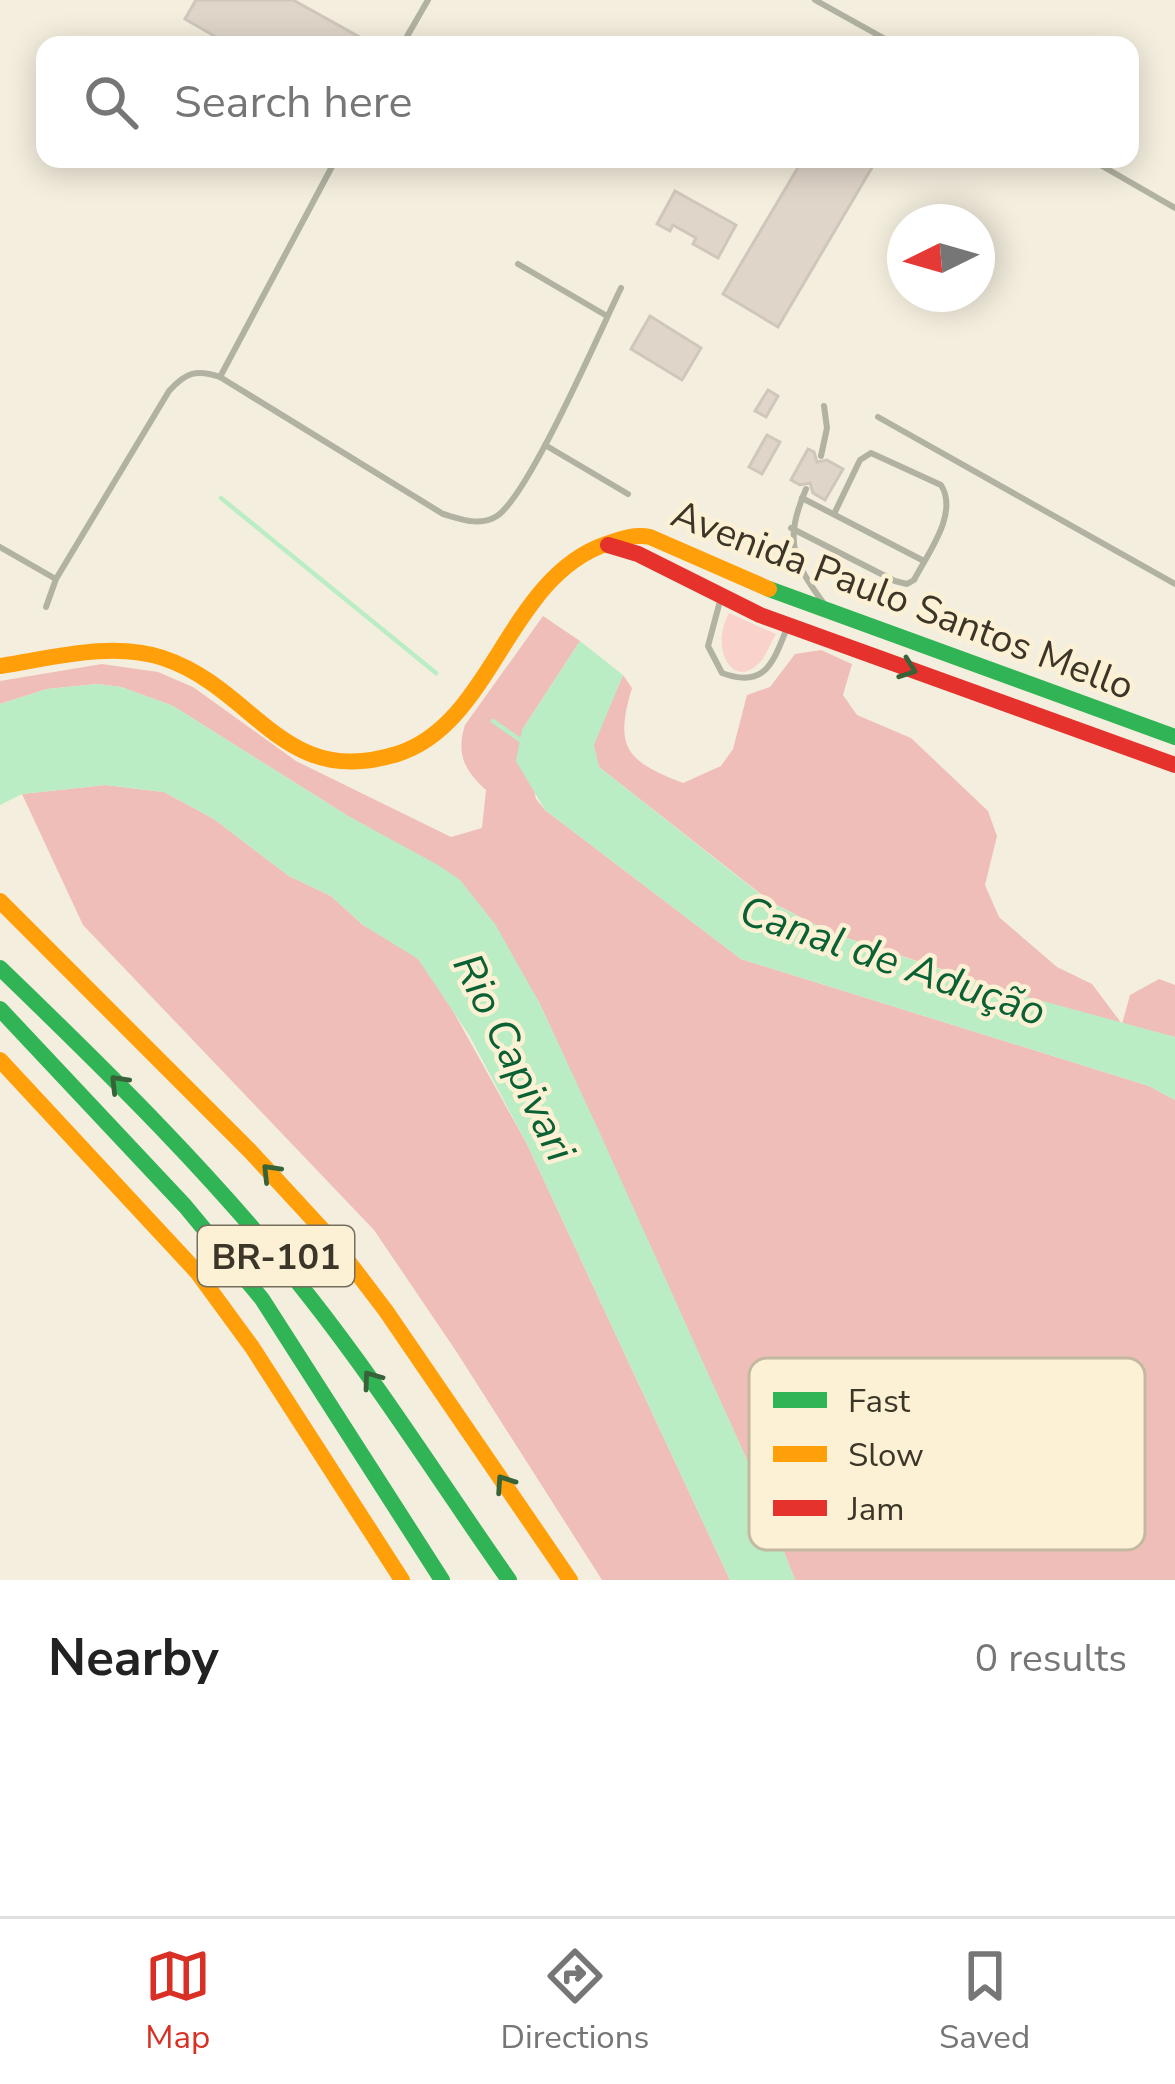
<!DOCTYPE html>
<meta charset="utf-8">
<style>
body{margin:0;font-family:"Nunito Sans",sans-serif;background:#f6f6f6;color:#222}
.compass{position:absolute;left:887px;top:204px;width:108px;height:108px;border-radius:50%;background:#fff;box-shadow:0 6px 30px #0003;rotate:265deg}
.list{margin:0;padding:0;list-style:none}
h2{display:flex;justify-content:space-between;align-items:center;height:156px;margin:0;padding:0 48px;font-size:51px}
h2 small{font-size:39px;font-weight:400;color:#767676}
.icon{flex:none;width:66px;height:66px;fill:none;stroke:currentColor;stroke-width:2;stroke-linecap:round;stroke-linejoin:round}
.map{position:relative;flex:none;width:1175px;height:1580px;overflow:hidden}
.search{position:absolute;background:#fff;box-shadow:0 6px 30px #0003;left:36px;right:36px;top:36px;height:132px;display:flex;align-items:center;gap:30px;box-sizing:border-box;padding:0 42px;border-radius:24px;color:#767676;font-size:45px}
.sheet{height:336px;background:#fff}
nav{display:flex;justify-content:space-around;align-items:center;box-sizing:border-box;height:168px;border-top:3px solid #e0e0e0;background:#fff;font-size:33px;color:#767676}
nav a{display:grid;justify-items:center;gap:6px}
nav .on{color:#d93025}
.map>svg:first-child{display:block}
.green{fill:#f9d2cb}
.forest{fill:#f0beb8}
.water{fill:#bbedc4}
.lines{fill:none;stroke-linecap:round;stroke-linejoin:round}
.stream{stroke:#bbedc4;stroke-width:4.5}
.building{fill:#e0d5c9;stroke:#d0c7bc;stroke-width:3}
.lane{stroke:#b2b2a2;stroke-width:6}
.fast{stroke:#30b455;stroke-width:16}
.slow{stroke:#ff9f0a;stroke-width:16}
.jam{stroke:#e5322d;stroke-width:16}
.oneway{stroke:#386238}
.labels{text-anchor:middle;stroke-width:9;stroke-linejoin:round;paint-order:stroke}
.shield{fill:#fdf1d5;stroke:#766e5d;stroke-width:3}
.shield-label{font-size:36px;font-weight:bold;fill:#3c3629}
.street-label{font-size:39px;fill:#3c3629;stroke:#fdf1d5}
.water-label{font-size:42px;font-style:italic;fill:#0a6134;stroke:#fdf1d5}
.key{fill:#fdf1d5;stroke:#c3b9a1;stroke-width:3}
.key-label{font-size:33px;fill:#3c3629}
</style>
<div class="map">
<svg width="1175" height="1580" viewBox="0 0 1175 1580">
<rect width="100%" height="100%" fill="#f4eede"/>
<path class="green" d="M729,613L776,634C771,642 767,654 761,661C734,692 709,650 729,613Z"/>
<g class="forest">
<path d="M543,616L580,641L522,730L536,799L545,810L741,959L1149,1086L1175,1100V1580H795L752,1471L539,1002L460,880L348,816L173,706L121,687L97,684L47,689L0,704V681L102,664L158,672L193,687L296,761L451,837L482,828L486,790C464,770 456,754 465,725Z"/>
<path d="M821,650L852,664L843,695L857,715L911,738L988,811L997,836L985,885L999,917L1057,967L1092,984L1122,1024L1130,995L1159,979L1175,985V1037L1057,1007L832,933L771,902L599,767L593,745L623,675L632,688C614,748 626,761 683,783L721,766L733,749L747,695L770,687L795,654Z"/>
<polygon points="105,785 164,792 214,819 289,876 331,896 363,925 399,944 418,959 438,984 527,1144 730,1580 602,1580 456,1351 374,1230 83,925 22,794"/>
</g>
<g class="water">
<polygon points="580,641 623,675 594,745 599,767 770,902 832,933 1002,990 1175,1037 1175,1100 1149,1086 741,959 545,810 516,761 522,730"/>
<polygon points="97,684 121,687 173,706 348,816 438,865 460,880 495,924 539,1002 598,1129 752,1471 795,1580 730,1580 527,1144 469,1035 418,959 363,925 331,896 289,876 214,819 164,792 105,785 22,794 0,805 0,704 47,689"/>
</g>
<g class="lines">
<g class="stream">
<polyline points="221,498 436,673"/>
<polyline points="493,721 523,742"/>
</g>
</g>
<g class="building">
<polygon points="196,0 293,0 374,45 230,45 185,19"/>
<polygon points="803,159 877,159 778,327 723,294"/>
<polygon points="675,191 736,225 718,258 693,244 696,238 673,225 670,231 657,224"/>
<polygon points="650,316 701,348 682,380 631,349"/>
<polygon points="768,390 778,396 766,417 755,411"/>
<polygon points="767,435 780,442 762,474 749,467"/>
<polygon points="808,449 814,452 817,462 827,460 843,469 825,500 813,493 810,483 800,485 791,480"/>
</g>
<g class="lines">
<g class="lane">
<polyline points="815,0 896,45"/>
<polyline points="402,45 428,0"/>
<polyline points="1090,159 1175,208"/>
<polyline points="518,264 607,316"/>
<polyline points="220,377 336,159"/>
<polyline points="878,417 1175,584"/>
<polyline points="545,445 628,494"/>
<polyline points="821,456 827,428 824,406"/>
<path d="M806,489C784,540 792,561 825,605"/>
<polyline points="802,498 924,561"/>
<path d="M791,528L895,581L907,584L914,580C928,553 959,513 941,485L871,453L860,460L834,514"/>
<polyline points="0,547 54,578"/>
<path d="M720,601L708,646L722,673C765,689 773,663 787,628"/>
<path d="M46,607L56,579L169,391C186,372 197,369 220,377L443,514C461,519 480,527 497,516C529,495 600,331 621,288"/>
</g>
<g class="fast">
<polyline points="769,589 1175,737"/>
<path d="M0,968C108,1072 215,1177 308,1295C380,1386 442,1485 509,1580"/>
<polyline points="0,1009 185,1206 262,1299 442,1580"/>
</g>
<g class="slow">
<path d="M0,666C52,658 112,641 163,658C256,689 282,790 397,754C493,724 507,578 606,544C621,539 634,534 650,537L769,589"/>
<polyline points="0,901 250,1151 332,1240 386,1311 570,1580"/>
<polyline points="0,1060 197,1272 252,1347 402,1580"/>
</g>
<polyline class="jam" points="608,545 638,554 760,615 1175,765"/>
</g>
<defs><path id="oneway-chevron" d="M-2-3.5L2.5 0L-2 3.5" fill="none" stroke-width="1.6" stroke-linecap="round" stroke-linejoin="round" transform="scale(3)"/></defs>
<g class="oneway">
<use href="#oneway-chevron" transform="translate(908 669) rotate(20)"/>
<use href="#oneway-chevron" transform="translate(118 1083) rotate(-134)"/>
<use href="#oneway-chevron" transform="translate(270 1172) rotate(-134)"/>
<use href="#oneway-chevron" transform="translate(371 1379) rotate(-126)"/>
<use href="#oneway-chevron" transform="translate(504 1483) rotate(-124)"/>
</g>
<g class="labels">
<rect class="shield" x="198" y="1226" width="156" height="60" rx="9"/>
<g class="shield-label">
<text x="276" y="1269">BR-101</text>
</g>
<g class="street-label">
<text transform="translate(903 599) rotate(21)" y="14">Avenida Paulo Santos Mello</text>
</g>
<g class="water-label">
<text transform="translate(893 960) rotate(19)" y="15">Canal de Adução</text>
<text transform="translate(515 1057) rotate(64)" y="15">Rio Capivari</text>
</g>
</g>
<rect x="749" y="1358" width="396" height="192" rx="18" class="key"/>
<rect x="773" y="1392" width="54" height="16" fill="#30b455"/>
<rect x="773" y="1446" width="54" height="16" fill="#ff9f0a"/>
<rect x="773" y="1500" width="54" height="16" fill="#e5322d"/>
<g class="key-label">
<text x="848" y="1412">Fast</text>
<text x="848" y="1466">Slow</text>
<text x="848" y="1520">Jam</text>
</g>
</svg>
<svg class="compass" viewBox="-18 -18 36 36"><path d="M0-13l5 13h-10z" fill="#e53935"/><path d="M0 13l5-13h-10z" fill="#767676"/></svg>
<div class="search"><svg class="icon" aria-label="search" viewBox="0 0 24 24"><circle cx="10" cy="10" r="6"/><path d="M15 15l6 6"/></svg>Search here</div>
</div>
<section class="sheet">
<h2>Nearby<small>0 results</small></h2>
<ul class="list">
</ul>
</section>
<nav>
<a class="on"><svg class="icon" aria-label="map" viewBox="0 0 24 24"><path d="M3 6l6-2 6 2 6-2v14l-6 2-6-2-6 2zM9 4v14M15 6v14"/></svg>Map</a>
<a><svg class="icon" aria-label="directions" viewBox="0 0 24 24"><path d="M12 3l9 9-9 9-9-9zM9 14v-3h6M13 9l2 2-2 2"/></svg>Directions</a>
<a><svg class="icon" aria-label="saved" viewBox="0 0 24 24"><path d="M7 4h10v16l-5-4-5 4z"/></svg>Saved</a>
</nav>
